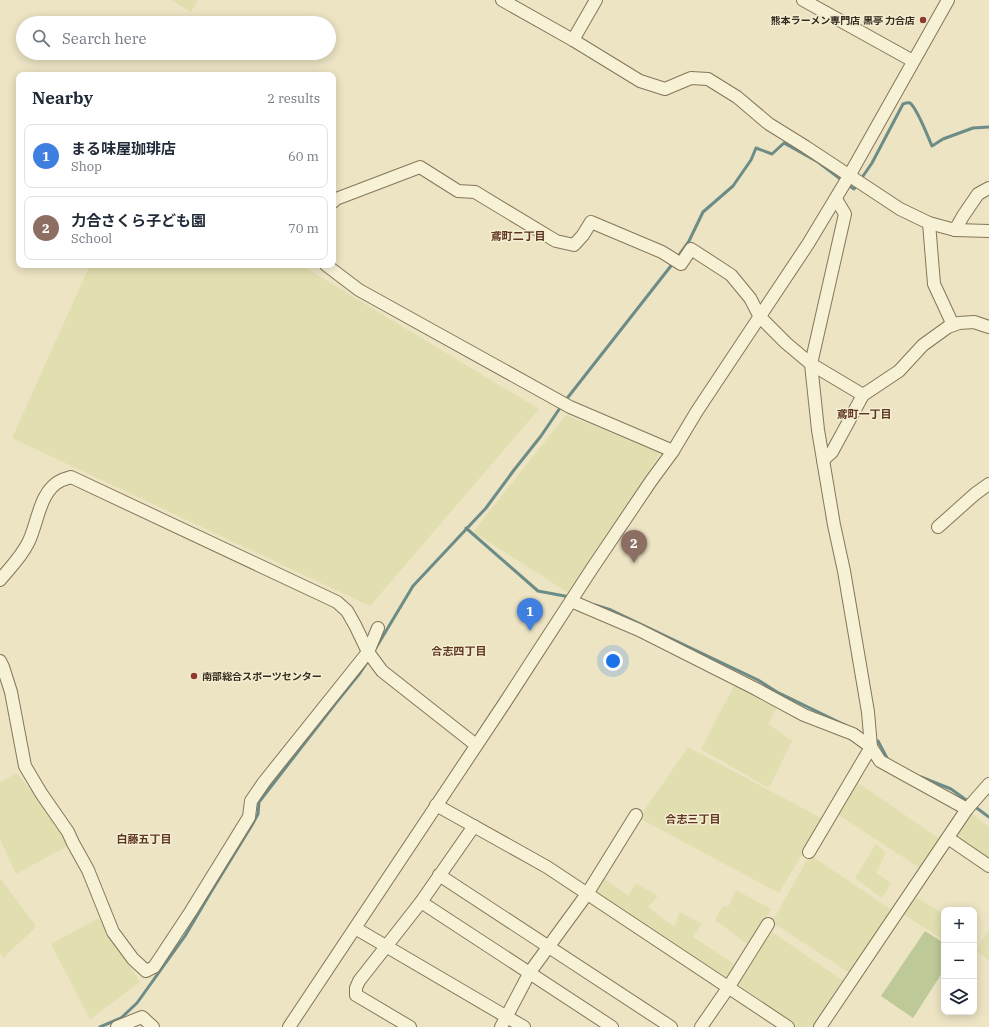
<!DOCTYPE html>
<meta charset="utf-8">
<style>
body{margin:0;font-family:"IBM Plex Serif","Noto Sans JP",serif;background:#f2f2f3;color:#1f2937}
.controls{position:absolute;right:12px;bottom:12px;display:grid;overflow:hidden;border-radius:8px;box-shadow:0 2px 10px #0003}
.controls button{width:36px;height:36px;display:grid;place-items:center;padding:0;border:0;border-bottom:1px solid #e0e1e3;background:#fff;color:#1f2937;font:20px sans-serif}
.you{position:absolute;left:613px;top:661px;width:14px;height:14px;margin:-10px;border:3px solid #fff;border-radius:50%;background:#1a73e8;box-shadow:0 0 0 6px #1a73e833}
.badge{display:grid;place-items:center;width:26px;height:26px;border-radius:50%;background:#d93025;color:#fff;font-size:13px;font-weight:700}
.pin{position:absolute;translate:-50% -33px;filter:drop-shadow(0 1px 2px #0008)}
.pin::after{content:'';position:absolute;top:21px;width:14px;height:12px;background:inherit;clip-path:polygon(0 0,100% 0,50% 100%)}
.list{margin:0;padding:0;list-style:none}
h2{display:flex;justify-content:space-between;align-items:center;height:52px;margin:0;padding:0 16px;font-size:17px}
h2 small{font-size:13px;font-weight:400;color:#747a83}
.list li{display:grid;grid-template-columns:26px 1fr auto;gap:12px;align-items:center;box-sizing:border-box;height:64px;margin:0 8px 8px;padding:0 8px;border:1px solid #e0e1e3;border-radius:8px}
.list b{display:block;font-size:15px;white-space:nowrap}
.list p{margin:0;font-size:13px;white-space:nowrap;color:#747a83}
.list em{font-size:13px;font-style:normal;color:#747a83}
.icon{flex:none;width:22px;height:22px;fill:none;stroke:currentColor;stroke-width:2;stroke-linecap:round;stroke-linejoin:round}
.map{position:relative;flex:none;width:989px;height:1027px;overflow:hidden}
.search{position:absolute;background:#fff;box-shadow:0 2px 10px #0003;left:16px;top:16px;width:320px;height:44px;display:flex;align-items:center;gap:10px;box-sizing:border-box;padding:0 14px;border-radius:22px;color:#747a83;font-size:15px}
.panel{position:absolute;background:#fff;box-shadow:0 2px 10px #0003;left:16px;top:72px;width:320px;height:196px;border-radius:8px}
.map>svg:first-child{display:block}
.farmland{fill:#e1dfb0}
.green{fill:#bdc997}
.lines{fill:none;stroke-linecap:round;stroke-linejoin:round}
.stream{stroke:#6c8c88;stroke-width:3}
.minor-casing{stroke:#85765b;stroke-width:14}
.minor{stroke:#f7f1d5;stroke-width:12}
.poi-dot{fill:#91392e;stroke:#f3eed2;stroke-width:1.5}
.labels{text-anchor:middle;stroke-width:3;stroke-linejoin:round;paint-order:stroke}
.poi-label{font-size:10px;font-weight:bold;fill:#352c1e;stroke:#f3eed2;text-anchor:end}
.neighbourhood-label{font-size:11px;font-weight:bold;fill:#603520;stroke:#f3eed2}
</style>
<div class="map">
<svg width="989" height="1027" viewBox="0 0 989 1027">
<rect width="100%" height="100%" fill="#ece4c3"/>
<g class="farmland">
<polygon points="171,0 198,0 191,12"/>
<polygon points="90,265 290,265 304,267 539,409 370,606 12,438"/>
<polygon points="566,415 661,452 570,594 473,532"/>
<polygon points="735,684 777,707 768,724 792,741 769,788 701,749"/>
<polygon points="688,747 823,819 779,893 639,818"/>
<polygon points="17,773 73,843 16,874 0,839 0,782"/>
<polygon points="855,781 940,839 921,869 836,813"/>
<polygon points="971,813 989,827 989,861 953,840"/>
<polygon points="876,844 886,853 876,873 891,883 882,898 855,878"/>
<polygon points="810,855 893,911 851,974 772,922"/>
<polygon points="0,878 35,925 34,929 3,958 0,953"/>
<polygon points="604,878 628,896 636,883 658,896 648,907 674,927 680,912 702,924 693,937 736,965 726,981 593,893"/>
<polygon points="736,890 771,909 750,946 715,920 723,906 728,907"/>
<polygon points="915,897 944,914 944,940 903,914"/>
<polygon points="99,918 140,982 90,1019 51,944"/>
<polygon points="989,929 989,961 976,950"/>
<polygon points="772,932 845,982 814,1027 794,1027 734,987"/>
</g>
<polygon class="green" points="925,931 944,943 944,974 942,973 913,1018 881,996"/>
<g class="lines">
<g class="stream">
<path d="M861,179L872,163L903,104C906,103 907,102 910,103C917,108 928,137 932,146L943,139L973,128L989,127"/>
<polyline points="848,185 854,189 858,183"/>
<polyline points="677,258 689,241 703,212 733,186 751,160 756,148 772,154 784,143 818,162 843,181"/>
<polyline points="565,401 674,262"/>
<polyline points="466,528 538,591 570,597"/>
<polyline points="595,605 611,610 758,680 777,692 847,726"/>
<polyline points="374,651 413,586 486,508 514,470 541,436 562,405"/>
<polyline points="874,739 878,741 888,760"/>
<polyline points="921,777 951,789 969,802"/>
<polyline points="974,806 989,817"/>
<polyline points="100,1027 121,1018 137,1003 185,936 211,892 252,825 258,814 259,802 335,704 360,673 368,661"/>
</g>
<g class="minor-casing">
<g id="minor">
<polyline points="502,0 573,40 640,81 665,89 691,78 708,79 737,97 769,124 806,147 900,209 929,223 955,230 989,231"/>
<polyline points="803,0 913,61"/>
<polyline points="573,40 596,0"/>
<polyline points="836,199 845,214 811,364 818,430 834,525 844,571 868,712 871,747 880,761 967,809"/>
<polyline points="333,202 336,199 420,167 458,191 475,192 556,241 574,245 583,235 591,222 662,252 681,264 691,249 731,275 750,298 760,317 786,343 811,364 863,395"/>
<polyline points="929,223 934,284 953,325"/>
<polyline points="955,230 963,216 978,194 989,188"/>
<polyline points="326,265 359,290 570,407 673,451"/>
<polyline points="823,460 832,452 863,395 899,371 923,345 948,327 959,323 974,322 989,327"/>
<polyline points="938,527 975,494 989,484"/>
<path d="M0,580C10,568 21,557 28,543C38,524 39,490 62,480C65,479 68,478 71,477L337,602L347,611L355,625L368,652L382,671L476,745"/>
<polyline points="571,601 639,630 754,688 804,715 853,734 871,747"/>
<polyline points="0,661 3,667 11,692 25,766 41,793 68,832 73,843 88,870 113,932 133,959 146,971 154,967 191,911 249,817 251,801 264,782 368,652 378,628"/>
<polyline points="436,805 547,867 788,1027"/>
<polyline points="948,838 989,866"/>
<polyline points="809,852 871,747"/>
<polyline points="439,875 671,1027"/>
<polyline points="421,902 612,1027"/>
<polyline points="355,928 524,1027"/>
<polyline points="117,1027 142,1017 153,1027"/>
<polyline points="289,1027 504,704 591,570 651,481 673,451 697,411 808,244 849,176 948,0"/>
<polyline points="410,1027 356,995 356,988 359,981 421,902 474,826"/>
<polyline points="501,1027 530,972 587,894 636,815"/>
<polyline points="701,1027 728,988 768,924"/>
<polyline points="820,1027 967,809 989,784"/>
</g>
</g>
<use href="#minor" class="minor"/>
</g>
<g class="poi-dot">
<circle cx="923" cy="20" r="4"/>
<circle cx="194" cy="676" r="4"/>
</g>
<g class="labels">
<g class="poi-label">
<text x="915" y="24">熊本ラーメン専門店 黒亭 力合店</text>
<text x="202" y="680" text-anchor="start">南部総合スポーツセンター</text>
</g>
<g class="neighbourhood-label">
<text x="518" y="240">鳶町二丁目</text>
<text x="864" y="418">鳶町一丁目</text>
<text x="459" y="655">合志四丁目</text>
<text x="693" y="823">合志三丁目</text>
<text x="144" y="843">白藤五丁目</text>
</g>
</g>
</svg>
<div class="controls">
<button>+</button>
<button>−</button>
<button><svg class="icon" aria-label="layers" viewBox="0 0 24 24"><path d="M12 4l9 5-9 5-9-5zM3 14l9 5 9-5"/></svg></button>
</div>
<div class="you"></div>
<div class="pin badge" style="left:530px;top:631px;background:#3f7fe0">1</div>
<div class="pin badge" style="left:634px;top:563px;background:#8d6e63">2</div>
<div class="search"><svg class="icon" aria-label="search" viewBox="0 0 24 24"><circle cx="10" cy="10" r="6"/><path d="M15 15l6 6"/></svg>Search here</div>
<section class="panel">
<h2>Nearby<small>2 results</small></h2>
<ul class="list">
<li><span class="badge" style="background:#3f7fe0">1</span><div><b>まる味屋珈琲店</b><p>Shop</p></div><em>60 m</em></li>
<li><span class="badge" style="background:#8d6e63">2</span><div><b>力合さくら子ども園</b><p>School</p></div><em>70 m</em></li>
</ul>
</section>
</div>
